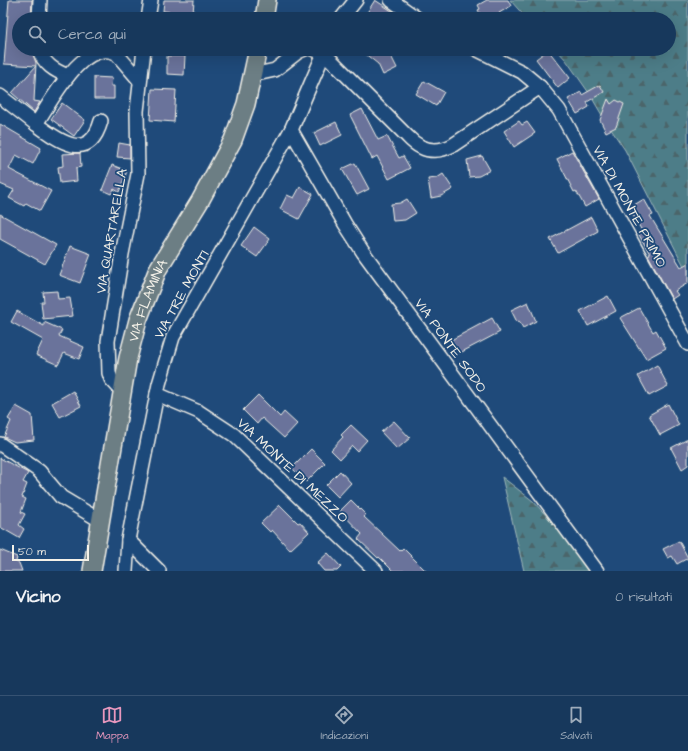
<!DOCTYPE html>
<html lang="it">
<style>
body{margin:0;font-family:"Architects Daughter",sans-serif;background:#203f62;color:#f1f3f6}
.scale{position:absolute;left:12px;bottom:10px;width:77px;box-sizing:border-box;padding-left:4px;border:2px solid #f4f1e8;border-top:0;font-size:11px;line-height:14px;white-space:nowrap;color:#f4f1e8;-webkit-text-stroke:3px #1f4a7a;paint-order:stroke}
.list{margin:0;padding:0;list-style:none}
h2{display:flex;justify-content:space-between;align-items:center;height:52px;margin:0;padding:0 16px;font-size:17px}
h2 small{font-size:13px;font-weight:400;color:#9eacbb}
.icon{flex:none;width:22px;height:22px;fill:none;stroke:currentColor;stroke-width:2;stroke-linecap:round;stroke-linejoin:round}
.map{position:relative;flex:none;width:688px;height:571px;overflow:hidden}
.search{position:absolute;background:#17385c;box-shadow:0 4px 16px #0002;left:12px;right:12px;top:12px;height:44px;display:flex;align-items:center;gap:10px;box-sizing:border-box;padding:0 14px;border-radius:22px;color:#9eacbb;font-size:15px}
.sheet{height:124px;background:#17385c}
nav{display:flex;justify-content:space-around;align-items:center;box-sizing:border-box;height:56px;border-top:1px solid #365272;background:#17385c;font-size:11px;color:#9eacbb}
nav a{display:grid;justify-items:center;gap:2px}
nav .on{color:#e797bd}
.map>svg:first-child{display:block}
.forest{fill:url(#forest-firs);stroke:#a0b7b8}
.building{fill:#6a739b;stroke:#f4f1e8}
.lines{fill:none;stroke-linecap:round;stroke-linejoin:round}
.minor-casing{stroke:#f4f1e8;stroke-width:16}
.major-casing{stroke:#f4f1e8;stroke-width:20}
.minor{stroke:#1f4a7a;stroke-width:13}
.major{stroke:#6c7e84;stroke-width:17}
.labels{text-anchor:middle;stroke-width:3.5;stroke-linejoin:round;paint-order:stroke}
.street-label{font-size:14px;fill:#f4f1e8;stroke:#1f4a7a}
</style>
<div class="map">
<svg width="688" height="571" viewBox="0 0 688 571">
<defs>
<pattern id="forest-firs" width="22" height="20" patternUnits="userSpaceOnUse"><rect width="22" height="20" fill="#4d7d88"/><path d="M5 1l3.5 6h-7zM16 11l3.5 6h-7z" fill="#4b656a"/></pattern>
</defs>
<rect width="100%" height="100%" fill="#1f4a7a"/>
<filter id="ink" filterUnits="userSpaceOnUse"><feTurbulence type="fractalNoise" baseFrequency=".025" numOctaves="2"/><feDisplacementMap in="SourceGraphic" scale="8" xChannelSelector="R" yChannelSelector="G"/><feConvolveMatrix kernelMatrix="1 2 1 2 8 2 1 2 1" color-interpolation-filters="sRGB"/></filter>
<g filter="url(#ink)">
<g class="forest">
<polygon points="510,0 688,0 688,274 625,150 606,122 589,93 566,60 556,49 669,49 669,19 527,19"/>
<polygon points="502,477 533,501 596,571 524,571"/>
</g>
<g class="building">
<polygon points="9,0 32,0 31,19 19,19 19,49 31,49 36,63 34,101 40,102 34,112 12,93 36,66 4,64"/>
<polygon points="164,0 194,0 193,14 163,11"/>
<polygon points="375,0 404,19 363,19"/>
<polygon points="487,0 508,0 511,6 499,13 503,19 483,19 478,10 480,9 478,5"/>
<polygon points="359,49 385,49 389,52 397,68 383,75 378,64"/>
<polygon points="548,50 570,78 558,88 536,59"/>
<polygon points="167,56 185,56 184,75 167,74"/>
<polygon points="94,77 112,78 111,86 114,86 114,99 94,99"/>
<polygon points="424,81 444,92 436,106 416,94"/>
<polygon points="600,85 604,92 587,102 589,107 577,114 568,99 581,92 582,95"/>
<polygon points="152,89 176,90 174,122 150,120"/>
<polygon points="608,99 611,104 616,100 624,104 616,127 606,132 600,120"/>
<polygon points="62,103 85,120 74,136 51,119"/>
<polygon points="362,109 378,140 387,136 399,158 403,156 410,168 389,179 377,156 372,159 350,115"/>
<polygon points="519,121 522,125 527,122 535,133 514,147 504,131"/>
<polygon points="336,122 342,135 320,146 314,133"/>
<polygon points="0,124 41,148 33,164 16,155 9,169 51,191 40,211 26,203 24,206 9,198 14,190 0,184"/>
<polygon points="119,143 130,145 130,158 117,157"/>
<polygon points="572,151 599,199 585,207 576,191 574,192 557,159"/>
<polygon points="80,153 81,167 76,168 77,181 60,183 58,167 63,166 62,154"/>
<polygon points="482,156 490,170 479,176 469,177 467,160"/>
<polygon points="355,163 369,189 357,195 342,169"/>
<polygon points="112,165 127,171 119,192 114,189 111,194 102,190"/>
<polygon points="443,174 453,189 441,196 431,198 428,179 437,178"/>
<polygon points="300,187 313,194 299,219 280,209 287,195 294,198"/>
<polygon points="407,199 416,213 405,220 393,221 391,204 400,203"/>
<polygon points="644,199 653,215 650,216 681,267 688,263 688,283 675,291 678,295 672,299 648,255 650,254 638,233 642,231 629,208"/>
<polygon points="0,214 56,245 45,264 0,239"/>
<polygon points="591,217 598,231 558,253 550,239"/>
<polygon points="254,227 270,239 257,257 241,246"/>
<polygon points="70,246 91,254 80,283 59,275"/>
<polygon points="57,291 58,299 70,298 73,316 43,319 41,302 44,302 43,292"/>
<polygon points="608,296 616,311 588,326 580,311"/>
<polygon points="528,302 536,321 523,328 519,321 517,322 511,310"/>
<polygon points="639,308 653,332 656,330 666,348 646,359 620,318"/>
<polygon points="17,311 44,326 44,322 62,330 59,336 84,347 79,359 64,353 58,365 36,355 43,340 11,322"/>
<polygon points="492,318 500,332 458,354 451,340"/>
<polygon points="657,365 668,386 649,396 638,376"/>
<polygon points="73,391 81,406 60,417 52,403"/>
<polygon points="258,395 280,417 284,412 297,424 284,438 262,418 257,424 243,410"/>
<polygon points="668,404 679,425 660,435 649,415"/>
<polygon points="16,406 32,415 34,440 15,442 4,437 11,421 8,419"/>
<polygon points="394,421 410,438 397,449 381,432"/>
<polygon points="351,425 367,440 357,451 352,446 340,459 331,450 343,437 341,435"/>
<polygon points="688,439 688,465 682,469 671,448"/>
<polygon points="311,449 325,463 306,482 292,468"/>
<polygon points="0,458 28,473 23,482 27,484 22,497 26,499 21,512 25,514 19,525 24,529 19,538 0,527"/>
<polygon points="340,471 351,483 338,497 326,485"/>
<polygon points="351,500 366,515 364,517 400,551 403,548 426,571 393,571 379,557 378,558 358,539 362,534 340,511"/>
<polygon points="280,505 298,523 300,522 309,532 290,550 272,530 270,532 261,523"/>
<polygon points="679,541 688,558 677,564 672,556 668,558 663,549"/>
<polygon points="0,550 17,557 16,562 19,563 22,571 0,571"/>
<polygon points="328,553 341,567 337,571 324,571 317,563"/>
</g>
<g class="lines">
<g class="minor-casing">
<g id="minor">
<polyline points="391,0 418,19"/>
<polyline points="39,19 40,0"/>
<polyline points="148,19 151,0"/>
<polyline points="341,19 356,0"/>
<path d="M39,49C43,64 55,71 68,76"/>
<path d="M326,49L324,53L408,137C421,151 436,154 453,145L540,87L559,110L688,344"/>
<polyline points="476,49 522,72 540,87"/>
<polyline points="252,75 275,70 298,52 305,49"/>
<path d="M0,96L36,124C51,102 83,38 116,53L140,81"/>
<path d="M36,124C60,142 89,163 101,121"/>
<polyline points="291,130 345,224 363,252 597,571"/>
<polyline points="122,391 111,379 109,373 108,341 122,254 138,174 137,111 144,49"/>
<polyline points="157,394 199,412 234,435 376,571"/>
<polyline points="0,444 39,471 61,497 101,521"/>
<polyline points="128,540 159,571"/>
<polyline points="126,571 128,540 159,384 173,337 291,130 324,53 312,49"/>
</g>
</g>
<g class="major-casing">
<g id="major">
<polyline points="264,19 267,0"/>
<path id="s1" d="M92,571L128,358L138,320L158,269L200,201L233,140L246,104L258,49"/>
</g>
</g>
<use href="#minor" class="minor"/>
<use href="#major" class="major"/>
</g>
</g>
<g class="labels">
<g class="street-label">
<text transform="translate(630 206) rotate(61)" y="5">VIA DI MONTE PRIMO</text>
<text transform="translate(111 231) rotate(-80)" y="5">VIA QUARTARELLA</text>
<text transform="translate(181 294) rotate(-61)" y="5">VIA TRE MONTI</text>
<text dy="5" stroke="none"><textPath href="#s1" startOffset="277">VIA FLAMINIA</textPath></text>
<text transform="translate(451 345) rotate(54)" y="5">VIA PONTE SODO</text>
<text transform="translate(293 470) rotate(43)" y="5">VIA MONTE DI MEZZO</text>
</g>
</g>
</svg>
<div class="scale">50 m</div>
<div class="search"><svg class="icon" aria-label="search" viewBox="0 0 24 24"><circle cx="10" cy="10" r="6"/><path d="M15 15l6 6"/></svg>Cerca qui</div>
</div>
<section class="sheet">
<h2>Vicino<small>0 risultati</small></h2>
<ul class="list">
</ul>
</section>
<nav>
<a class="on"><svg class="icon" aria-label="map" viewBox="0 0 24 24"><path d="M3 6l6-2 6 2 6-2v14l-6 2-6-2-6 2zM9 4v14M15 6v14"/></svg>Mappa</a>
<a><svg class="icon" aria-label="directions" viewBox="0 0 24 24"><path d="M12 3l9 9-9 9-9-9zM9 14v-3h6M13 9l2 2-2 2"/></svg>Indicazioni</a>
<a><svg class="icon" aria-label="saved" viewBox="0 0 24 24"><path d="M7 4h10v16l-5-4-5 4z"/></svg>Salvati</a>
</nav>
